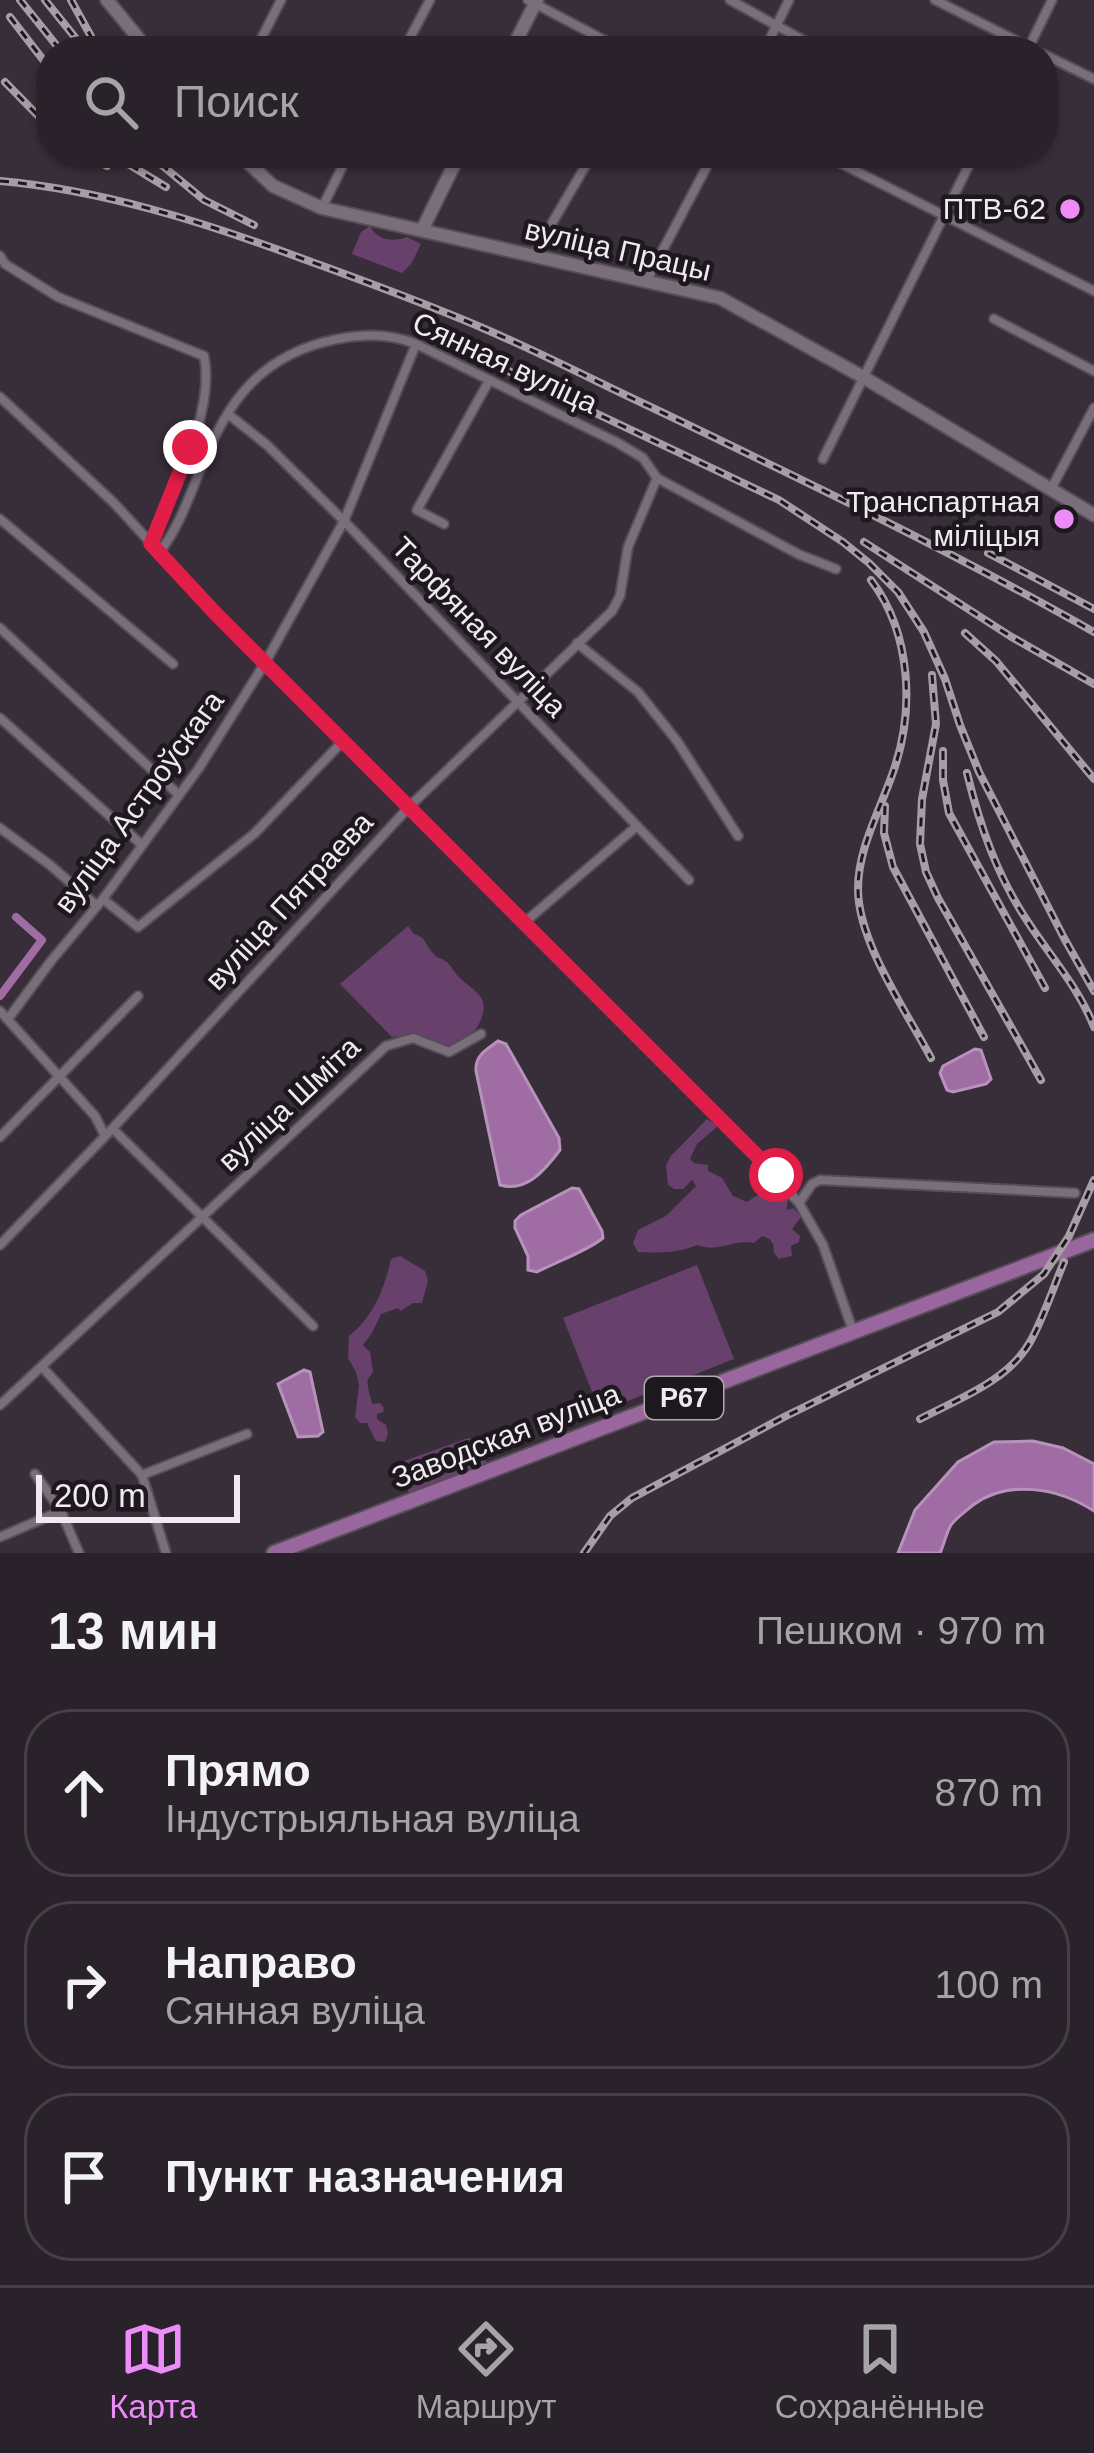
<!DOCTYPE html>
<html lang="ru">
<meta charset="utf-8">
<style>
body{margin:0;font-family:Arial,sans-serif;background:#322a33;color:#f1f3f6}
.scale{position:absolute;left:36px;bottom:30px;width:204px;box-sizing:border-box;padding-left:12px;border:6px solid #f0e9f0;border-top:0;font-size:33px;line-height:42px;white-space:nowrap;color:#f0e9f0;-webkit-text-stroke:9px #1d181d;paint-order:stroke}
.stop{position:absolute;width:36px;height:36px;margin:-27px;border:9px solid #e11d48;border-radius:50%;background:#fff}
.stop.end{background:#e11d48;border-color:#fff;box-shadow:0 3px 12px #0008}
.list{margin:0;padding:0;list-style:none}
h2{display:flex;justify-content:space-between;align-items:center;height:156px;margin:0;padding:0 48px;font-size:51px}
h2 small{font-size:39px;font-weight:400;color:#a5a4a9}
.list li{display:grid;grid-template-columns:78px 1fr auto;gap:36px;align-items:center;box-sizing:border-box;height:168px;margin:0 24px 24px;padding:0 24px;border:3px solid #463f47;border-radius:48px}
.list b{display:block;font-size:45px;white-space:nowrap}
.list p{margin:0;font-size:39px;white-space:nowrap;color:#a5a4a9}
.list em{font-size:39px;font-style:normal;color:#a5a4a9}
.icon{flex:none;width:66px;height:66px;fill:none;stroke:currentColor;stroke-width:2;stroke-linecap:round;stroke-linejoin:round}
.map{position:relative;flex:none;width:1094px;height:1553px;overflow:hidden}
.search{position:absolute;background:#2a222b;box-shadow:0 3px 9px #0004;left:36px;right:36px;top:36px;height:132px;display:flex;align-items:center;gap:30px;box-sizing:border-box;padding:0 42px;border-radius:48px;color:#a5a4a9;font-size:45px}
.sheet{height:732px;background:#2a222b}
nav{display:flex;justify-content:space-around;align-items:center;box-sizing:border-box;height:168px;border-top:3px solid #463f47;background:#2a222b;font-size:33px;color:#a5a4a9}
nav a{display:grid;justify-items:center;gap:6px}
nav .on{color:#ed8cf9}
.map>svg:first-child{display:block}
.green{fill:#68406c}
.water{fill:#9f6da4;stroke:#b792bb;stroke-width:3}
.lines{fill:none;stroke-linecap:round;stroke-linejoin:round}
.canal{stroke:#9f6da4;stroke-width:8}
.street-casing{stroke:#554d57;stroke-width:12}
.secondary-casing{stroke:#554d57;stroke-width:16}
.primary-casing{stroke:#554d57;stroke-width:18}
.street{stroke:#7a6e7b;stroke-width:8}
.secondary{stroke:#7a6e7b;stroke-width:12}
.primary{stroke:#99669e;stroke-width:14}
.rail-casing{stroke:#a69da6;stroke-width:8}
.rail{stroke:#1d181d;stroke-width:3;stroke-dasharray:9;stroke-linecap:butt}
.route{stroke:#e11d48;stroke-width:15}
.poi-dot{fill:#ed8cf9;stroke:#1d181d;stroke-width:4.5}
.labels{text-anchor:middle;stroke-width:9;stroke-linejoin:round;paint-order:stroke}
.shield{fill:#1d181d;stroke:#b1aab1;stroke-width:3}
.shield-label{font-size:27px;font-weight:bold;fill:#f0e9f0}
.poi-label{font-size:30px;fill:#f0e9f0;stroke:#1d181d;text-anchor:end}
.street-label{font-size:30px;fill:#f0e9f0;stroke:#1d181d}
</style>
<div class="map">
<svg width="1094" height="1553" viewBox="0 0 1094 1553">
<rect width="100%" height="100%" fill="#382e39"/>
<g class="green">
<path d="M370,226C378,241 392,242 407,237L421,244L411,264L402,273L352,254L361,232Z"/>
<path d="M408,926L414,934C427,938 424,943 432,952C441,963 437,954 448,963C452,967 455,974 460,978C476,993 492,997 479,1024C475,1031 466,1040 458,1043C436,1051 415,1032 392,1037L340,984Z"/>
<path d="M707,1119L718,1126L697,1144L690,1159L694,1163L708,1165V1171L722,1178L733,1196L747,1202C763,1192 769,1185 788,1195L787,1210L793,1208L801,1217L792,1229L800,1236L799,1242L791,1246L792,1256L779,1259L774,1253C774,1243 772,1239 762,1236L754,1243C730,1239 722,1253 697,1245C679,1253 658,1253 638,1252L633,1243L638,1230L666,1216L696,1186L692,1180L683,1189H674L668,1185L666,1166L670,1157Z"/>
<path d="M400,1256L425,1271L428,1281L422,1303H413L401,1311L398,1308L381,1314L372,1333L363,1345L370,1352L373,1372L368,1379C366,1387 371,1396 372,1404L380,1403L384,1408L383,1412L377,1414V1419L386,1425L388,1434L385,1442L376,1441L367,1423H360L355,1417L359,1385L356,1372L348,1358L349,1336C373,1317 384,1290 391,1259Z"/>
<polygon points="697,1265 734,1359 600,1412 563,1318"/>
<polygon points="468,1438 476,1440 490,1470 412,1499 396,1464"/>
</g>
<g class="water">
<path d="M498,1041L506,1044L559,1138L560,1150C545,1170 526,1193 500,1185L476,1071C475,1055 486,1050 498,1041Z"/>
<polygon points="975,1049 981,1050 991,1079 986,1084 953,1092 947,1090 940,1073 943,1066"/>
<path d="M572,1188L579,1189L602,1231L603,1238C589,1250 556,1262 537,1272L528,1270V1256L515,1228V1221L521,1215Z"/>
<polygon points="304,1370 310,1372 323,1432 318,1436 298,1437 278,1384"/>
<path d="M1033,1441L1063,1448L1094,1464V1511C1058,1488 1009,1479 973,1505C966,1511 956,1518 951,1525C946,1533 944,1545 940,1553H898L915,1510L958,1462L994,1442Z"/>
</g>
<g class="lines">
<polyline class="canal" points="0,996 42,940 16,917"/>
<g class="street-casing">
<g id="street">
<polyline points="528,0 625,51"/>
<polyline points="730,0 823,51"/>
<polyline points="935,0 1037,51"/>
<polyline points="1029,47 1052,0"/>
<polyline points="255,51 281,0"/>
<polyline points="403,51 430,0"/>
<polyline points="764,51 789,0"/>
<polyline points="1043,54 1094,79"/>
<polyline points="820,153 1094,291"/>
<polyline points="322,208 349,153"/>
<polyline points="534,254 593,153"/>
<path d="M0,256L5,264L58,297L204,356C216,412 172,491 151,543"/>
<polyline points="647,280 714,153"/>
<polyline points="994,319 1094,371"/>
<polyline points="0,397 114,503 216,614 744,1142 799,1203 812,1184 820,1180 1075,1193"/>
<polyline points="228,414 267,445 344,521 689,880"/>
<polyline points="823,459 975,153"/>
<polyline points="1051,489 1094,408"/>
<polyline points="0,519 173,664"/>
<polyline points="444,524 417,510 489,381"/>
<path d="M159,553C177,530 186,505 197,478C223,412 250,362 324,342C354,334 387,332 416,344L618,443L643,458L657,478L798,554L836,569"/>
<polyline points="0,628 179,795"/>
<polyline points="577,643 638,692 677,741 738,836"/>
<polyline points="0,718 142,845"/>
<polyline points="0,828 50,865 97,906"/>
<polyline points="103,899 138,927 255,833 343,741"/>
<polyline points="525,922 637,826"/>
<polyline points="0,1011 95,1116 105,1136"/>
<polyline points="8,1019 51,961 103,899 199,768 265,663 344,521 416,344"/>
<polyline points="113,1129 313,1326"/>
<polyline points="0,1137 138,996"/>
<polyline points="799,1203 823,1245 853,1331"/>
<polyline points="0,1245 112,1129 409,807 612,611 620,596 628,547 657,478"/>
<polyline points="42,1367 142,1475 166,1553"/>
<polyline points="0,1405 386,1046 413,1038 449,1052 481,1034"/>
<polyline points="35,1474 61,1511 79,1553"/>
<polyline points="142,1475 247,1434"/>
<polyline points="0,1537 61,1511"/>
</g>
</g>
<g class="secondary-casing">
<g id="secondary">
<polyline points="107,0 149,51"/>
<polyline points="511,51 537,0"/>
<polyline points="238,153 273,186 322,208 720,298 863,377 1094,515"/>
<polyline points="422,230 460,153"/>
</g>
</g>
<g class="primary-casing">
<polyline id="primary" points="274,1553 1094,1240"/>
</g>
<use href="#street" class="street"/>
<use href="#secondary" class="secondary"/>
<use href="#primary" class="primary"/>
<g class="rail-casing">
<g id="rail">
<polyline points="20,0 61,51"/>
<polyline points="45,0 86,51"/>
<polyline points="71,0 99,51"/>
<polyline points="10,17 51,70"/>
<polyline points="5,82 51,129"/>
<polyline points="84,153 107,166"/>
<polyline points="147,153 204,200 254,225"/>
<polyline points="115,156 166,187"/>
<path d="M0,181C102,190 203,222 298,257C361,280 423,302 485,329C543,354 599,383 657,410C805,481 951,551 1094,632"/>
<polyline points="444,330 515,375 779,500 843,542 869,563 898,592 924,632 945,679 960,725 979,772 1064,938 1094,991"/>
<polyline points="864,542 1010,636 1094,684"/>
<polyline points="988,553 1094,609"/>
<path d="M871,580C912,634 915,713 892,775C879,812 858,849 858,889C858,942 906,1011 931,1058"/>
<polyline points="965,633 996,661 1094,779"/>
<polyline points="932,675 936,724 922,799 920,844 926,872 938,898 1041,1080"/>
<polyline points="943,751 943,780 949,813 1045,988"/>
<path d="M967,773C980,826 997,876 1028,922C1050,956 1079,988 1094,1027"/>
<polyline points="885,806 884,833 893,867 984,1037"/>
<path d="M920,1419C958,1399 1008,1381 1030,1342C1044,1317 1053,1288 1064,1262"/>
<polyline points="584,1553 610,1516 632,1498 786,1416 998,1312 1044,1274 1069,1236 1094,1180"/>
</g>
</g>
<use href="#rail" class="rail"/>
</g>
<g class="lines">
<polyline class="route" points="190,447 151,544 216,614 776,1175"/>
</g>
<g class="poi-dot">
<circle cx="1070" cy="209" r="12"/>
<circle cx="1064" cy="519" r="12"/>
</g>
<g class="labels">
<rect class="shield" x="645" y="1377" width="78" height="42" rx="9"/>
<g class="shield-label">
<text x="684" y="1407">Р67</text>
</g>
<g class="poi-label">
<text x="1046" y="219">ПТВ-62</text>
<text x="1040" y="512">Транспартная<tspan x="1040" dy="34">міліцыя</tspan></text>
</g>
<g class="street-label">
<text transform="translate(618 250) rotate(13)" y="10">вуліца Працы</text>
<text transform="translate(505 363) rotate(25)" y="10">Сянная вуліца</text>
<text transform="translate(479 627) rotate(46)" y="10">Тарфяная вуліца</text>
<text transform="translate(139 802) rotate(-54)" y="10">вуліца Астроўскага</text>
<text transform="translate(289 901) rotate(-47)" y="10">вуліца Пятраева</text>
<text transform="translate(289 1104) rotate(-43)" y="10">вуліца Шміта</text>
<text transform="translate(506 1436) rotate(-21)" y="10">Заводская вуліца</text>
</g>
</g>
</svg>
<div class="scale">200 m</div>
<div class="stop" style="left:776px;top:1175px"></div>
<div class="stop end" style="left:190px;top:447px"></div>
<div class="search"><svg class="icon" aria-label="search" viewBox="0 0 24 24"><circle cx="10" cy="10" r="6"/><path d="M15 15l6 6"/></svg>Поиск</div>
</div>
<section class="sheet">
<h2>13 мин<small>Пешком · 970 m</small></h2>
<ul class="list">
<li><svg class="icon" aria-label="ahead" viewBox="0 0 24 24"><path d="M12 20V5M6 11l6-6 6 6"/></svg><div><b>Прямо</b><p>Індустрыяльная вуліца</p></div><em>870 m</em></li>
<li><svg class="icon" aria-label="right" viewBox="0 0 24 24"><path d="M7 20v-9h11M14 6l5 5-5 5"/></svg><div><b>Направо</b><p>Сянная вуліца</p></div><em>100 m</em></li>
<li><svg class="icon" aria-label="arrive" viewBox="0 0 24 24"><path d="M6 21V4h12l-3 4 3 4H6"/></svg><div><b>Пункт назначения</b></div></li>
</ul>
</section>
<nav>
<a class="on"><svg class="icon" aria-label="map" viewBox="0 0 24 24"><path d="M3 6l6-2 6 2 6-2v14l-6 2-6-2-6 2zM9 4v14M15 6v14"/></svg>Карта</a>
<a><svg class="icon" aria-label="directions" viewBox="0 0 24 24"><path d="M12 3l9 9-9 9-9-9zM9 14v-3h6M13 9l2 2-2 2"/></svg>Маршрут</a>
<a><svg class="icon" aria-label="saved" viewBox="0 0 24 24"><path d="M7 4h10v16l-5-4-5 4z"/></svg>Сохранённые</a>
</nav>
